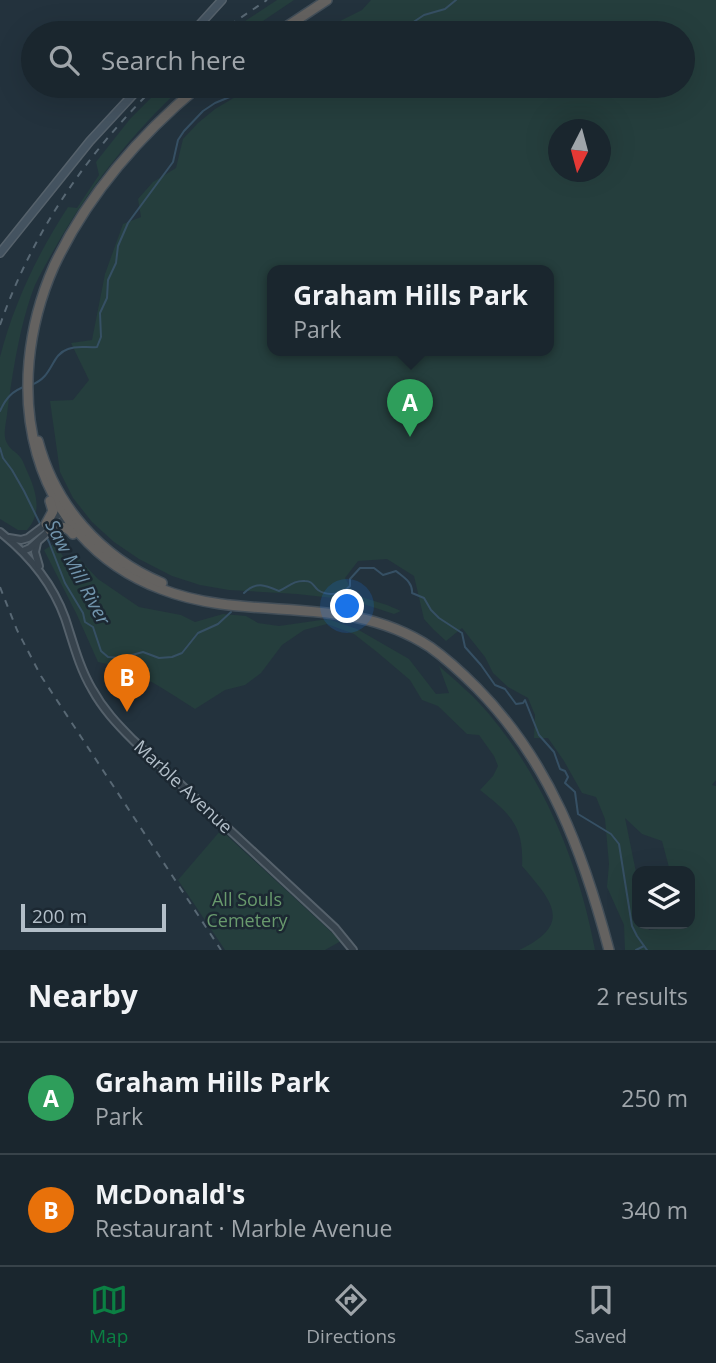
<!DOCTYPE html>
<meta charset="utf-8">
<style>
body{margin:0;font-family:"Open Sans",sans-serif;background:#232e36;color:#f1f3f6}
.controls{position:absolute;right:21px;bottom:21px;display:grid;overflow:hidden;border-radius:14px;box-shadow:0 7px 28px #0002}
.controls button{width:63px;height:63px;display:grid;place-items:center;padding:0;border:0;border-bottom:2px solid #38434a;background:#1a262e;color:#f1f3f6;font:35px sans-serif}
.compass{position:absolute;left:548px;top:119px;width:63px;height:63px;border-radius:50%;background:#1a262e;box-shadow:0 7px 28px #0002;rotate:186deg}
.scale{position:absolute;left:21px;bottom:18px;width:145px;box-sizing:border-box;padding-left:7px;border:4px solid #b2bec8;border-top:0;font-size:19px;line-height:24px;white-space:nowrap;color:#b2bec8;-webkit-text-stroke:5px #1c2832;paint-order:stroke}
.you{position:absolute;left:348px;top:607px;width:24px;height:24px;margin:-18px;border:5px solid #fff;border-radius:50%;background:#1a73e8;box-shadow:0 0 0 10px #1a73e833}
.badge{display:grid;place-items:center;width:46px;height:46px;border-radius:50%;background:#0b8043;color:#fff;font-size:23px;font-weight:700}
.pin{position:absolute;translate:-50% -58px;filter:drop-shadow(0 2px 4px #0008)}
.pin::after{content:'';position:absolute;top:37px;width:24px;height:21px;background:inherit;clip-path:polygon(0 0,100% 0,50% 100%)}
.popup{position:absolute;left:267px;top:265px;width:287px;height:91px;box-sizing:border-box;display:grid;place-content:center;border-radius:14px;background:#1a262e;filter:drop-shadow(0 2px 5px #0005);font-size:23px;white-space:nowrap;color:#9fa5aa}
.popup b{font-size:26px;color:#f1f3f6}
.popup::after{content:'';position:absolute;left:50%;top:100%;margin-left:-14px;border:14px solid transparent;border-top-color:#1a262e}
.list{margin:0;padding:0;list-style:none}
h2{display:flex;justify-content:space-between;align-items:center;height:91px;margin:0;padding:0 28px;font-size:30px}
h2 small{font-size:23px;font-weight:400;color:#9fa5aa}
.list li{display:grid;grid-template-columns:46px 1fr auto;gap:21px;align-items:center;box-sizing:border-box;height:112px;padding:0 28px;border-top:2px solid #38434a}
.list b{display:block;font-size:26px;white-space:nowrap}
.list p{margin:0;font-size:23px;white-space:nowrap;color:#9fa5aa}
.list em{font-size:23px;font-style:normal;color:#9fa5aa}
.icon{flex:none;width:38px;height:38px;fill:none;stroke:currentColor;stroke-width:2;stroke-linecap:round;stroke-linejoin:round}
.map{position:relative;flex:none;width:716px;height:950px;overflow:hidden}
.search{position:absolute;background:#1a262e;box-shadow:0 7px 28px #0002;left:21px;right:21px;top:21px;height:77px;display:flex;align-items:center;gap:18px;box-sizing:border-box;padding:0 24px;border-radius:38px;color:#9fa5aa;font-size:26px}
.sheet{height:315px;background:#1a262e}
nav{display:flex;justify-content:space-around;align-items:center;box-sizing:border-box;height:98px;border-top:2px solid #38434a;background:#1a262e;font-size:19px;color:#9fa5aa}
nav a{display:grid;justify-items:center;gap:4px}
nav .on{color:#0b8043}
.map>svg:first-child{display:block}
.green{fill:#253e3d;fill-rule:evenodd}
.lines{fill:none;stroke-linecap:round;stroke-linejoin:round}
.stream{stroke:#365064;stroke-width:2}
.tertiary-casing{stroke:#55616b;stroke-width:10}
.secondary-casing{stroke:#55616b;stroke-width:10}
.trunk-casing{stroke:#424e58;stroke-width:12}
.tertiary{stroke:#37434d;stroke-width:6}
.secondary{stroke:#445360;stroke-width:7}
.trunk{stroke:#646260;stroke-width:9}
.rail{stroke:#586874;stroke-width:2;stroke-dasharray:7 7;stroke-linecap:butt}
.labels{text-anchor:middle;stroke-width:5;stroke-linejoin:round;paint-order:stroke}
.street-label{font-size:18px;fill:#b2bec8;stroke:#1c2832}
.park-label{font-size:18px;fill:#699a6d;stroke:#1c2832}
.water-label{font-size:19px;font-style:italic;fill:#7194ac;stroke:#1c2832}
</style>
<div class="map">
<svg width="716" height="950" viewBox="0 0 716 950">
<rect width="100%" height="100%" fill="#23323d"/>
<g class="green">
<polygon points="277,0 294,0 245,33 227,33"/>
<path d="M371,0H716V780L712,785L716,786V950H625L624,925L607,887L609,864L605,819L596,797L582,793L564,761L548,738H534L535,715L528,698L508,687L493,673L485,657L462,628L446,641L433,629L424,619L414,576L387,559L358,561L345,578L355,595L387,605L401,611L394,614L351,600L297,594L229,590L200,585L172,576L139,559L114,542L92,522L73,498L60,472L50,401L73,400L89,380L71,343L92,340L105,274L123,224L141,217L138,199L153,182L176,168L183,139L198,123L215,109L242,93L248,86H683V33H322L326,28L362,10ZM558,130H600V172H558ZM272,271H548V351H272ZM625,818L642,834L662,841L670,871H690V924H676V927L649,930L647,924H637V877Z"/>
<path d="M163,86H183C132,133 89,188 55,248C48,260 41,273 35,285C20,323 12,375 7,415C6,423 3,434 6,441C10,451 15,450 20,457C23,460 25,467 27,471C36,491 43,512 27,530H18L0,519V357C14,303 38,253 68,207L77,208L99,175L96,162L130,119Z"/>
<path d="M55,543L64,558H78L98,579L139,607L181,615L195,622L223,614L246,616L258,623L279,626L328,619L357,629L409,659L436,694L449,693L439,666C456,681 474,696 489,714C545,781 579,864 595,950H519C574,924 552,901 522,866C524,825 510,814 480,790L493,776L498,766L494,756L479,735L467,734L438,706L422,700L410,680L377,652L354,634L327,624L304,630L282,645L261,673L245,685L225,690L195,709C162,688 138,670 98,662L77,615L44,550Z"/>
<polygon points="221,830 341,941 325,950 225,950 178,880"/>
</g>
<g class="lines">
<g class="stream">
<polyline points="397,33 424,15 445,9 456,0"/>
<path d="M31,385C54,377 50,355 68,349C78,345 87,348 97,347L101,337L100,313L107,298L108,280L116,263L118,246L128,223L173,162L178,140L184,131L203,111L215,103L237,94L241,86"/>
<path d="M0,411C6,398 12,391 26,386"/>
<polyline points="0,448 3,458 12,470 24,491 49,542 65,583 83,613 85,622 93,627 101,651 108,657 121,658 143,652 159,658 172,657 182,653 198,633 218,624 231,612"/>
<path d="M244,593C256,581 265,585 279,591C288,587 294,580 305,581C313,581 313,586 318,590C328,597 342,594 350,586V579L360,568H374L383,575L396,571C403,577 413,582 412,593L424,598L431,610L439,618L462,633L465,647L481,665L495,685L505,689L516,704L523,703L525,700L539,735L554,752L560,769L565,771L568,777L565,783L575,792L578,814L611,834L619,844L632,926L637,936L647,950"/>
<polyline points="636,950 644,946"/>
</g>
<g class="tertiary-casing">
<g id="tertiary">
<path d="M0,532C29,555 52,582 65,618C73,642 79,667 92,689C103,709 117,724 133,740L335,928L353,950"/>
<polyline points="9,538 21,540 28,538 65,510"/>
<polyline points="37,543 35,552 39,566"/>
<polyline points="23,551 30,548 50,530 71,514"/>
</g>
</g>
<g class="secondary-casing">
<g id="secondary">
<polyline points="192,33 222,0"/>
<polyline points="0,253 90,141 141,86"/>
</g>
</g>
<g class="trunk-casing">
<g id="trunk">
<polyline points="277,33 327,0"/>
<path d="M199,86C140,135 87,196 54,266C0,388 27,538 161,589C250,624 345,591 430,647C447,659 463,674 477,688C550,762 583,852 609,950"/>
<path d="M38,441C55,505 100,557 162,583"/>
<polyline points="46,524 53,511 50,501"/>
<path d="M50,530C59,526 66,525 73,534"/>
</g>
</g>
<use href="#tertiary" class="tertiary"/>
<use href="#secondary" class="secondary"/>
<use href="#trunk" class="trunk"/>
<g class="rail">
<polyline points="218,33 267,0"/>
<path d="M0,325C32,233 87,153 156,86"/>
<polyline points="0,587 17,630 41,676 221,950"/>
</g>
</g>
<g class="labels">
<g class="street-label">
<text transform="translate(183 787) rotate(43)" y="6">Marble Avenue</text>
</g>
<g class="park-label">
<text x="247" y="906">All Souls<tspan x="247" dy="21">Cemetery</tspan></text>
</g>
<g class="water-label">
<text transform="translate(78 572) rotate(62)" y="7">Saw Mill River</text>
</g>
</g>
</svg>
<div class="controls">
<button><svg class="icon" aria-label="layers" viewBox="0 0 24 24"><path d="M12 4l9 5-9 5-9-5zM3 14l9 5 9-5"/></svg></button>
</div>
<svg class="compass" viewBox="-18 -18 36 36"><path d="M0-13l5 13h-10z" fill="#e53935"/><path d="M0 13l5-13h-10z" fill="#9fa5aa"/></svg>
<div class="scale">200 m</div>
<div class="you"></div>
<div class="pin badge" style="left:410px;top:437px;background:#2e9e5b">A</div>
<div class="popup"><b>Graham Hills Park</b>Park</div>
<div class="pin badge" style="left:127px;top:712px;background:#e8710a">B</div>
<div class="search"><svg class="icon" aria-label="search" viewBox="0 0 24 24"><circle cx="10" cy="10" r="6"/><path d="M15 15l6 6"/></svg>Search here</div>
</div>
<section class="sheet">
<h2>Nearby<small>2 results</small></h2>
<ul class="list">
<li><span class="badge" style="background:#2e9e5b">A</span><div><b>Graham Hills Park</b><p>Park</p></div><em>250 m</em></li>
<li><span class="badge" style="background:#e8710a">B</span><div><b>McDonald's</b><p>Restaurant · Marble Avenue</p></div><em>340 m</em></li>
</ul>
</section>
<nav>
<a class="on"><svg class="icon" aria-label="map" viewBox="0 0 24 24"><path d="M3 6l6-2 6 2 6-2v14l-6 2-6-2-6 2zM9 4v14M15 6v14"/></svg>Map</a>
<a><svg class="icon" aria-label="directions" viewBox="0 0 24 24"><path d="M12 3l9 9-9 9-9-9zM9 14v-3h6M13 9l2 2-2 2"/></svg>Directions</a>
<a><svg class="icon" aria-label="saved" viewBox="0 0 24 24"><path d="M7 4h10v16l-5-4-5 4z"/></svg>Saved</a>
</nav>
